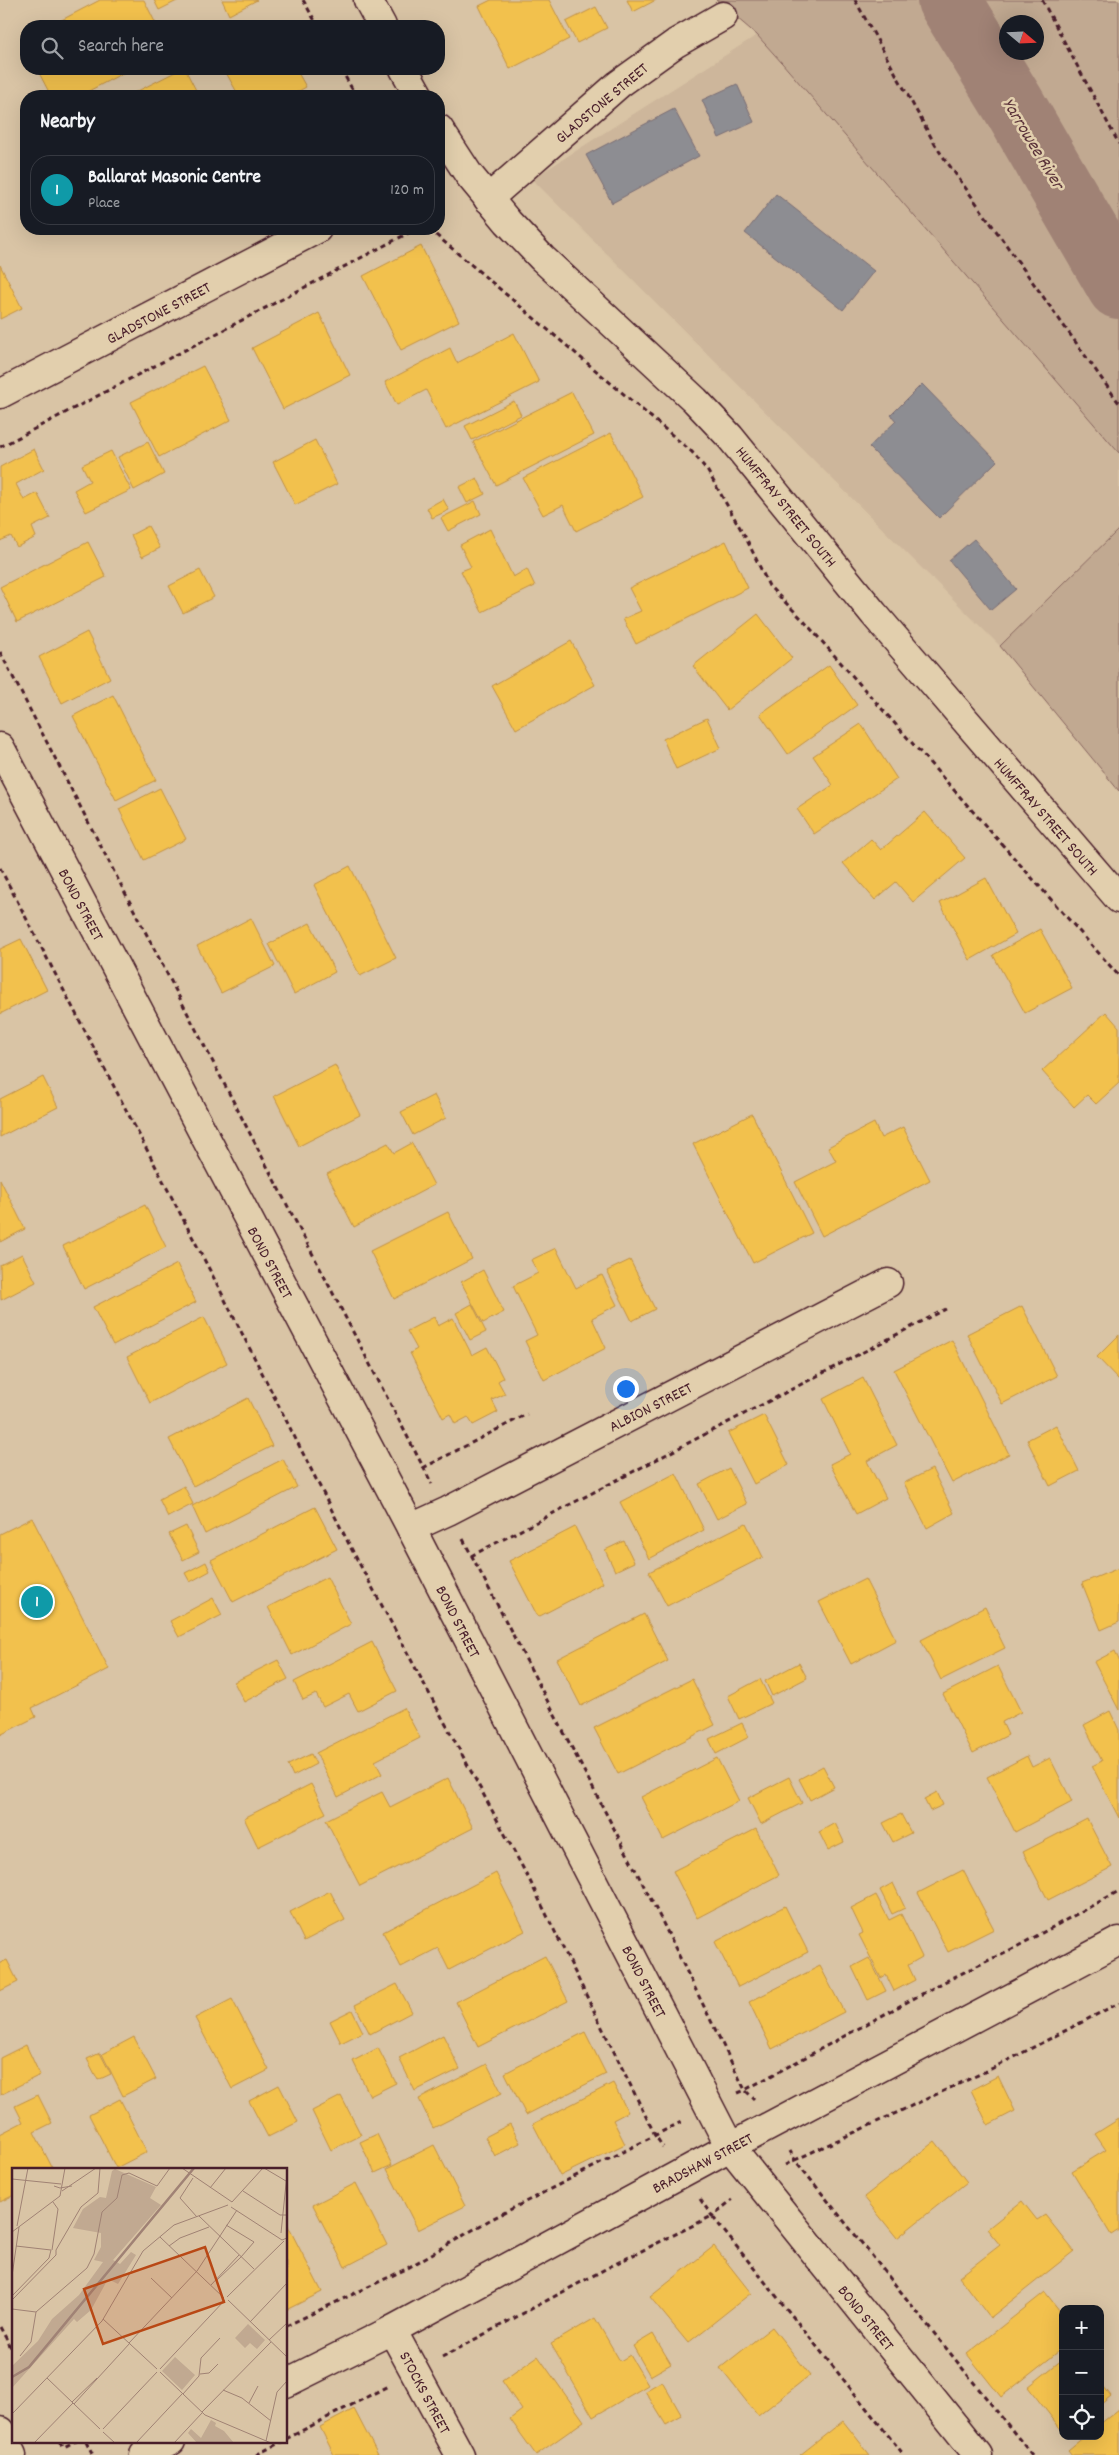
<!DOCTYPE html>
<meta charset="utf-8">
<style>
body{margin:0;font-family:Dekko,sans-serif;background:#242831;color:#f1f3f6}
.controls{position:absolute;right:15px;bottom:15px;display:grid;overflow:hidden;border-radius:10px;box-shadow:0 5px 20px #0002}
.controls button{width:45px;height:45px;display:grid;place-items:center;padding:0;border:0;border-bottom:1px solid #363941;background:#171b24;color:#f1f3f6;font:25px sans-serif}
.compass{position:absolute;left:999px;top:15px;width:45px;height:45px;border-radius:50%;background:#171b24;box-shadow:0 5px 20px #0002;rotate:109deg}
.you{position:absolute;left:625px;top:1388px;width:18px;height:18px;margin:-12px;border:4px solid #fff;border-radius:50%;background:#1a73e8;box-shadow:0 0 0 8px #1a73e833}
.badge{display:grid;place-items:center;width:32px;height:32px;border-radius:50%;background:#ea580c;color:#fff;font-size:16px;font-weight:700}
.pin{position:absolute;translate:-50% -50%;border:2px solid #fff;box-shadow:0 1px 5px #0006}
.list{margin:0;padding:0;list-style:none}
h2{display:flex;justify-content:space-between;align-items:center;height:65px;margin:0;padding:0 20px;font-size:21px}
h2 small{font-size:16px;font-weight:400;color:#9ea1a6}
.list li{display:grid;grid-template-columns:32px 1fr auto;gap:15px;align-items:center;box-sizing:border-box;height:70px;margin:0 10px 10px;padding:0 10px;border:1px solid #363941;border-radius:20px}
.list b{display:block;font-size:19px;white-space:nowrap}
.list p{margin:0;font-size:16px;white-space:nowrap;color:#9ea1a6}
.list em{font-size:16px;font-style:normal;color:#9ea1a6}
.icon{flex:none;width:28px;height:28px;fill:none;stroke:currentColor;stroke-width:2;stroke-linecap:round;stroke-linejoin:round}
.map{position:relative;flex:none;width:1119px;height:2455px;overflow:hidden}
.search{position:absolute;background:#171b24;box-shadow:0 5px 20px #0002;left:20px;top:20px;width:425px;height:55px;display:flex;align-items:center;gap:12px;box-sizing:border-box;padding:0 18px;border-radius:20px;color:#9ea1a6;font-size:19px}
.panel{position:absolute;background:#171b24;box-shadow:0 5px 20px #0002;left:20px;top:90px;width:425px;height:145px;border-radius:20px}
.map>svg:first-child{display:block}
.built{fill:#cdb69b}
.green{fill:#c1a991;stroke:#86645e;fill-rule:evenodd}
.homes{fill:#f2c14e;stroke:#c09044}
.industry{fill:#8d8d92;stroke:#796c73}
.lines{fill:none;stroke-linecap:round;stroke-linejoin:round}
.river{stroke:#a08275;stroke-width:64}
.minor-casing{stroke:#4a1f2b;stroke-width:31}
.major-casing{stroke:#4a1f2b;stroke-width:31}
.path{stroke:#4a1f2b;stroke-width:3;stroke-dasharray:5 4;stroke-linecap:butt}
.minor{stroke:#e2cfad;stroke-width:28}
.major{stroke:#e2cfad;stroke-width:28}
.labels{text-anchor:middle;stroke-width:5;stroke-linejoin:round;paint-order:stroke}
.street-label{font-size:16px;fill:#4a1f2b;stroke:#e2cfad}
.water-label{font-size:18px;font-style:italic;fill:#5b333a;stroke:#e2cfad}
.inset-river{fill:none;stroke:#a08275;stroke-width:2.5}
.inset-road{fill:none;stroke:#a08274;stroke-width:1}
.view{fill:#b94815;fill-opacity:0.15;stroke:#b94815;stroke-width:2.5}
.inset-edge{fill:none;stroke:#4a1f2b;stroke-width:2.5}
</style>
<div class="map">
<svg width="1119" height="2455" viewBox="0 0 1119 2455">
<rect width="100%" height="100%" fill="#d9c4a5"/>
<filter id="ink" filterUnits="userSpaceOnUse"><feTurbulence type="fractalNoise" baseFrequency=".02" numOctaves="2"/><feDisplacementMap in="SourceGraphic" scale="10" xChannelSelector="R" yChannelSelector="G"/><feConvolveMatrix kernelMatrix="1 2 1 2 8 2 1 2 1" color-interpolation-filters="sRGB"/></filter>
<g filter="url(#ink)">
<polygon class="built" points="757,35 1119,453 1119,529 1000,646 532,179"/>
<g class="green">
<path d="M716,0H1119V453L782,63L757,35ZM1006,22H1036V52H1006Z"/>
<polygon points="1119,529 1119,791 1000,646"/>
</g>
<g class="homes">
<polygon points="100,0 144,0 157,26 50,26"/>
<polygon points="154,0 179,0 159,10"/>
<polygon points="222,0 257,0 229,15"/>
<polygon points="491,0 549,0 569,39 510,69 479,6"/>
<polygon points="627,0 656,0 633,12"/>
<polygon points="596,7 607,28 577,43 566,22"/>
<polygon points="37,69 131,69 79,96 51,96"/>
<polygon points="181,69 185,69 199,96 128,96"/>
<polygon points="224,69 296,69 306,87 290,96 239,96"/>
<polygon points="421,246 459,321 401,350 363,276"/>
<polygon points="0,265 22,308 0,319"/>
<polygon points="319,313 350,375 283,409 252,348"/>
<polygon points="514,333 539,382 446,429 426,390 397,405 385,382 450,348 457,363"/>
<polygon points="203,366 231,420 159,457 131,402"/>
<polygon points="572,392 594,435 496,485 473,442"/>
<polygon points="514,401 521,415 472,440 465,426"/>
<polygon points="611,433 643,497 576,531 563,505 543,515 523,478"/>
<polygon points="315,440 337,484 295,505 273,462"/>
<polygon points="148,442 164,474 134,490 118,457"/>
<polygon points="34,449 44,469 16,484 24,500 37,493 50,518 32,527 36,537 17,547 11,536 0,541 0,467"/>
<polygon points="111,451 131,490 86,512 74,490 90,481 82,465"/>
<polygon points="477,478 485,494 467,503 459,487"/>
<polygon points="443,499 449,510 432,518 427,508"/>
<polygon points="475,501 481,514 448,531 441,518"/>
<polygon points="148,526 160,548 142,557 131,535"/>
<polygon points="490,529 513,577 527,569 535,586 482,612 461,571 471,567 460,545"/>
<polygon points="726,541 748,588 636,644 623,619 641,611 629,588"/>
<polygon points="88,542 106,577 17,622 0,587"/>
<polygon points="200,570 214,597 183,613 169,586"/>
<polygon points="758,614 792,658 727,710 693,666"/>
<polygon points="87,632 110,678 62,703 39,657"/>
<polygon points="571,641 595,685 516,729 492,686"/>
<polygon points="829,665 857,705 788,754 760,714"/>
<polygon points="113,695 156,780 116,800 73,716"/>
<polygon points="707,718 721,748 676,769 663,739"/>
<polygon points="861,724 897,779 814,834 797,809 833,785 813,756"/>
<polygon points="160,788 186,839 144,860 119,809"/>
<polygon points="925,812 965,858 913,902 896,882 875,900 843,863 871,839 881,850"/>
<polygon points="350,866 396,958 360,976 314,885"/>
<polygon points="986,878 1016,934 970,960 940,903"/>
<polygon points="251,918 275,966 221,993 197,946"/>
<polygon points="310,923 335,972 294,994 269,944"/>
<polygon points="1040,929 1072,988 1025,1013 993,955"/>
<polygon points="21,939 47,990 0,1014 0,949"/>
<polygon points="1106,1012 1119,1027 1119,1083 1096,1104 1087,1095 1074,1107 1042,1071"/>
<polygon points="335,1065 360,1115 299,1146 274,1096"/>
<polygon points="43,1077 58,1107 0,1137 0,1099"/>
<polygon points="434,1095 446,1118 413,1135 401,1112"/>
<polygon points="752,1114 812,1233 753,1263 693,1144"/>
<polygon points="874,1123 881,1138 903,1127 930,1180 822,1236 795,1182 836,1161 828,1147"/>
<polygon points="388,1143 394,1153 412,1143 434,1185 354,1227 327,1174"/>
<polygon points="0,1179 25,1229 0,1242"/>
<polygon points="145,1205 166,1247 84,1289 63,1246"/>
<polygon points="448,1212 472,1259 394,1299 370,1251"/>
<polygon points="556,1248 576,1288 602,1275 617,1305 592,1318 606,1348 544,1380 525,1341 537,1335 513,1286 538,1273 531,1260"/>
<polygon points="22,1254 36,1282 1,1300 0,1265"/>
<polygon points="630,1260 655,1309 632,1321 607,1271"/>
<polygon points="177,1264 196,1302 113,1345 93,1307"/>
<polygon points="483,1270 504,1312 483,1323 461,1282"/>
<polygon points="472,1304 486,1332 470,1340 456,1313"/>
<polygon points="1022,1306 1057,1376 1002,1404 967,1334"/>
<polygon points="204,1317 227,1363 150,1403 127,1357"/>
<polygon points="434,1317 438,1326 453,1318 472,1355 487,1347 503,1378 498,1381 505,1394 492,1400 498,1412 473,1425 468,1417 455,1424 450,1414 443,1418 410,1353 417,1349 407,1331"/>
<polygon points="1119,1335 1119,1380 1097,1357"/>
<polygon points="952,1340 1009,1454 952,1483 894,1370"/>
<polygon points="863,1378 897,1445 867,1461 886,1498 856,1514 830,1464 850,1454 823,1399"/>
<polygon points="248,1398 272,1446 193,1486 169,1439"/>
<polygon points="764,1415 789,1465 754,1484 728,1433"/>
<polygon points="1056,1425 1079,1471 1050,1486 1027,1440"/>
<polygon points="283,1459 297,1487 205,1534 192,1506"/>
<polygon points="729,1468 747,1504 717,1519 699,1484"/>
<polygon points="932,1469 954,1513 927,1528 904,1483"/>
<polygon points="676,1473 704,1530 649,1559 620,1502"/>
<polygon points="184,1486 193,1504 168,1517 159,1499"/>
<polygon points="315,1507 337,1549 233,1602 211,1560"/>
<polygon points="32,1518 109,1669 32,1708 36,1717 0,1735 0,1534"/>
<polygon points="746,1523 763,1557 667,1606 649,1572"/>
<polygon points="186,1526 199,1552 183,1560 169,1534"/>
<polygon points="575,1527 603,1583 538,1617 509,1561"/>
<polygon points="624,1541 634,1562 615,1571 605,1550"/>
<polygon points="206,1562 210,1571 190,1582 185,1573"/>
<polygon points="1119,1568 1119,1622 1101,1630 1082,1583"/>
<polygon points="327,1577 351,1624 292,1655 268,1607"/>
<polygon points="865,1579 896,1640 851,1664 819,1602"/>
<polygon points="213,1598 222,1615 179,1637 170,1621"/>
<polygon points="985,1607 1005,1648 941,1680 921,1640"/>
<polygon points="644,1614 668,1661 581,1706 557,1659"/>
<polygon points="372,1642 397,1691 358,1711 349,1694 323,1707 316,1694 303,1700 294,1682"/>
<polygon points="1115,1651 1119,1660 1119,1710 1094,1662"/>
<polygon points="278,1660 288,1679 244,1702 234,1682"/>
<polygon points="799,1663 807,1678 772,1696 765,1681"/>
<polygon points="998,1666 1021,1712 1002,1722 1008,1735 973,1753 943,1694"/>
<polygon points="692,1679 715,1725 618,1774 594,1728"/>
<polygon points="760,1679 772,1703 739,1719 728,1696"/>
<polygon points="404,1708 420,1738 375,1761 382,1774 338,1797 316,1753"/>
<polygon points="1110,1711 1119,1730 1119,1818 1092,1766 1102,1761 1084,1725"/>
<polygon points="742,1723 749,1737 716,1754 709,1739"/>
<polygon points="311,1754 316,1764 293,1776 288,1765"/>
<polygon points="1027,1756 1032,1767 1050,1758 1072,1802 1015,1832 987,1777"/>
<polygon points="717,1758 739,1801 663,1840 641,1797"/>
<polygon points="823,1766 834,1787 810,1800 799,1779"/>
<polygon points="789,1777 802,1803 761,1824 748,1798"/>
<polygon points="448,1778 473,1828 360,1886 326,1820 382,1792 390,1807"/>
<polygon points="311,1784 326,1813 258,1847 244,1818"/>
<polygon points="937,1792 943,1805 930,1811 924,1799"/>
<polygon points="901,1814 911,1833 893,1842 883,1823"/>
<polygon points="1087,1819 1112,1867 1048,1900 1023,1852"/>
<polygon points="835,1823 844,1842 828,1850 819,1832"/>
<polygon points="756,1829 779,1875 697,1918 673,1871"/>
<polygon points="963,1870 994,1929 948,1952 918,1893"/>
<polygon points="496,1873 525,1931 449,1970 438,1948 401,1967 383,1932"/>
<polygon points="893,1883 905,1908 892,1914 880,1890"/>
<polygon points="330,1891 345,1920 304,1941 290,1912"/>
<polygon points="876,1895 889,1920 901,1914 922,1957 908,1965 915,1980 894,1991 886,1975 881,1978 859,1935 863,1933 851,1908"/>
<polygon points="785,1906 808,1952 738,1987 715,1942"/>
<polygon points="545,1956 568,2001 478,2047 456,2002"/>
<polygon points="869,1958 886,1991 868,2000 852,1967"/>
<polygon points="7,1960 18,1982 0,1991 0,1963"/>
<polygon points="820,1966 844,2012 772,2049 749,2002"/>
<polygon points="397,1984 412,2012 370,2034 355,2005"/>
<polygon points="232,1999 269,2070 232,2089 195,2018"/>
<polygon points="352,2010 363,2032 341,2043 330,2021"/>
<polygon points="585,2032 606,2074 526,2115 505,2073"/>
<polygon points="443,2035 460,2069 415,2091 399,2058"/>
<polygon points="134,2037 156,2079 123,2096 102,2054"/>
<polygon points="26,2045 40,2075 0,2095 0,2058"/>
<polygon points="378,2048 396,2083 370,2096 353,2061"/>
<polygon points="100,2053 111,2074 98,2080 87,2059"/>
<polygon points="487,2064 502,2093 433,2128 419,2099"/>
<polygon points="998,2076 1015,2111 988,2125 971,2090"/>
<polygon points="613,2083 628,2112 613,2120 625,2144 560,2176 533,2124"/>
<polygon points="279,2085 298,2122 268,2137 249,2101"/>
<polygon points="38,2095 52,2123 34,2132 53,2169 14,2169 14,2195 0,2202 0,2134 23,2122 15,2106"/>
<polygon points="341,2096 361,2135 331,2150 312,2111"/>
<polygon points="120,2099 147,2152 116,2168 89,2115"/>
<polygon points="1119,2119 1119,2230 1111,2235 1072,2171 1106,2150 1095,2134"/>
<polygon points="510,2124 520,2143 495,2156 485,2137"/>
<polygon points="377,2134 392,2165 375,2173 360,2142"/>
<polygon points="935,2141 967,2182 897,2238 864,2197"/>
<polygon points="434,2145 465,2206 418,2230 387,2169"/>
<polygon points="356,2183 387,2245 345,2267 313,2205"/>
<polygon points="1022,2201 1037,2220 1045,2215 1074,2251 990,2318 959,2277 1000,2245 987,2229"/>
<polygon points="286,2222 322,2292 286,2310"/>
<polygon points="714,2246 751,2293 688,2343 650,2297"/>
<polygon points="1045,2292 1063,2315 1063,2348 1001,2397 967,2354"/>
<polygon points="595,2318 620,2361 630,2355 648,2385 593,2417 551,2344"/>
<polygon points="772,2327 810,2375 758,2416 720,2368"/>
<polygon points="653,2334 671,2364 650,2376 633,2346"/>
<polygon points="538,2356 584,2421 536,2455 510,2419 522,2410 502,2381"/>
<polygon points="1063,2359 1063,2432 1028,2387"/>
<polygon points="662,2381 682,2416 666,2425 645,2391"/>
<polygon points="1100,2382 1111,2396 1100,2405"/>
<polygon points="354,2409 378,2455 334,2455 320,2427"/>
<polygon points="1119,2409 1119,2455 1072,2455 1068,2450 1085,2436 1100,2436 1100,2424"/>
<polygon points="843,2421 870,2455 800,2455"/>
</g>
<g class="industry">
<polygon points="737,84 754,122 719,138 702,100"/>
<polygon points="674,109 699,156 612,203 586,155"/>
<polygon points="776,194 874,271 843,310 745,233"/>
<polygon points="922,384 997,461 939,518 869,447 896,421 891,415"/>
<polygon points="974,539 1016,589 991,610 949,560"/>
</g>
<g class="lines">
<polyline class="river" points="949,0 1013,104 1119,287"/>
<g class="minor-casing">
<g id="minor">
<polyline points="368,0 382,26"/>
<polyline points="404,69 419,96"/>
<polyline points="439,129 469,175 508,222 542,258 695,400 730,437 874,614 1119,899"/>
<polyline points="488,199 619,84 676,43 723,16"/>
<polyline points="0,394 317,229"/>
<polyline points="0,747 411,1528 730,2147 978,2455"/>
<polyline points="411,1528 448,1511 888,1283"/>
<polyline points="392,2330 460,2455"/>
<polyline points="286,2383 392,2330 730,2147 1119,1941"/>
<polyline points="144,2455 171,2441"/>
</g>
</g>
<g class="major-casing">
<polyline id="major" points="0,2431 12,2455"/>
</g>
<g class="path">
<polyline points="303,0 318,26"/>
<polyline points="855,0 937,148 1119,403"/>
<polyline points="1042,0 1119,144"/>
<polyline points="341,69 356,96"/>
<polyline points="429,229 692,452 707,470 747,540 769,586 802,619 1119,976"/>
<polyline points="0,447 416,229"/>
<polyline points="0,652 432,1484"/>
<polyline points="0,868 218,1286 351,1548 530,1881 655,2135 663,2147"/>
<polyline points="423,1468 527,1414"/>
<polyline points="463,1539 658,1913 745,2090 944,1982 1018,1946 1119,1891"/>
<polyline points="471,1556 946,1309"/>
<polyline points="738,2093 745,2090 754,2099"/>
<polyline points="785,2165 795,2160 790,2151"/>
<polyline points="700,2199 712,2216 732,2200"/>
<polyline points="286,2326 406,2269 488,2221 681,2122"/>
<polyline points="0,2327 14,2353"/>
<polyline points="442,2357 611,2266 712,2216 904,2455"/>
<polyline points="286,2439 388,2386"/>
<polyline points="60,2441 64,2447 76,2441"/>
<polyline points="86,2441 93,2455"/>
<polyline points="256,2455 283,2441"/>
<polyline points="1032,2455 795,2160 993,2068 1119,2003"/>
</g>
<use href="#minor" class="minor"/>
<use href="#major" class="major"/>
</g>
</g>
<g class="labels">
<g class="street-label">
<text transform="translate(601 102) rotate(-40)" y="6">GLADSTONE STREET</text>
<text transform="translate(158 312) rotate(-28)" y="6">GLADSTONE STREET</text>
<text transform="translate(787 506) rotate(51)" y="6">HUMFFRAY STREET SOUTH</text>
<text transform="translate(1047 816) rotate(49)" y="6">HUMFFRAY STREET SOUTH</text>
<text transform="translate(82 904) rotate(62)" y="6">BOND STREET</text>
<text transform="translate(271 1262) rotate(62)" y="6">BOND STREET</text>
<text transform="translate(650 1406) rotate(-27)" y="6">ALBION STREET</text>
<text transform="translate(459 1621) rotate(63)" y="6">BOND STREET</text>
<text transform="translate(645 1981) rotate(63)" y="6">BOND STREET</text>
<text transform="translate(702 2162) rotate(-28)" y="6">BRADSHAW STREET</text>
<text transform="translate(867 2317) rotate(51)" y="6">BOND STREET</text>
<text transform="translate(426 2392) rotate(62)" y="6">STOCKS STREET</text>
</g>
<g class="water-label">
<text transform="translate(1034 143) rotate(59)" y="6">Yarrowee River</text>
</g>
</g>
<g transform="translate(12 2168)">
<rect width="275" height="275" fill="#d9c4a5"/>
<path d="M103,1L144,19L138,30L149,37L101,92L108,96L119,84L124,87L106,116L96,111L79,142L65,154L62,151L0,220V198L26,173L40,151L67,127L91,94L82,92L89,79V65L61,60L71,41L88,29L94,30L100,3ZM236,156L253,172L245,181L238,175L233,180L223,170ZM163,189L183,207L170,222L150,203ZM199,252L204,255L203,258L212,263L222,275H185L176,265L179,261L189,270Z" fill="#c1a991"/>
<path class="inset-river" d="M0,209L17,199L182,0"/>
<path class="inset-road" d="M170,0L220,34M252,0L274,13M181,10L168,30L185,49M0,11L49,16M42,18L48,20L60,18M198,20L214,0M50,23L84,0M231,23L268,47H275M220,34L251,0M219,39L270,72L275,70M187,48L242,101M214,57L242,74L229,89M5,58L16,0M0,64L48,28L53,0M269,65L275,6M148,69L212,130M4,78L39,82M157,78L168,70L197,59M40,82L46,41L41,34M0,108L7,59M139,110L160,130M205,112L229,89M199,117L227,87M0,128L37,90L39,82M215,129L272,73M0,132L44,87V82L69,39L86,25L88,0M216,132L275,189M0,141L24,144M91,151L145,201M238,154L275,115M257,172L275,155M117,175L185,103L225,42M8,188L19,174L24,144L75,100L82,86L90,44L105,30L110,7L117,5L145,18L158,0M148,201L213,132M148,204L193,247L259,275M188,206L197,205L206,196M35,210L88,261M211,222L230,230L259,253M171,226L187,208L189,190L208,170M60,234L85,210M237,235L246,218M62,236L118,175M190,244L259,174M0,246L90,153L131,83L162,57L216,37M91,261L145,204M91,264L103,275M254,273L265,224L275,213M22,275L61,235M124,275L170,226M162,275L190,245"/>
<path class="view" d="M193,79L212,134L91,176L72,121Z"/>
<rect width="275" height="275" class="inset-edge"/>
</g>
</svg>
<div class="controls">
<button>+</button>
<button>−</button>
<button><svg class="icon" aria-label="locate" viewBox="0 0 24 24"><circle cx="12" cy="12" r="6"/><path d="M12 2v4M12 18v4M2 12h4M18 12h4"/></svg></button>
</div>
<svg class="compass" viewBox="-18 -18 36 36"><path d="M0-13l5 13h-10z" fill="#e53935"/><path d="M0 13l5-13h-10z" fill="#9ea1a6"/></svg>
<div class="you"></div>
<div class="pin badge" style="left:37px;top:1602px;background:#0f9aa8">1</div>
<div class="search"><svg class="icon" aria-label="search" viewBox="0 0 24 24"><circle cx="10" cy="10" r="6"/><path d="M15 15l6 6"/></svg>Search here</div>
<section class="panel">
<h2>Nearby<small></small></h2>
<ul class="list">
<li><span class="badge" style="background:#0f9aa8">1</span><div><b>Ballarat Masonic Centre</b><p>Place</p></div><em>120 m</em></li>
</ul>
</section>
</div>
